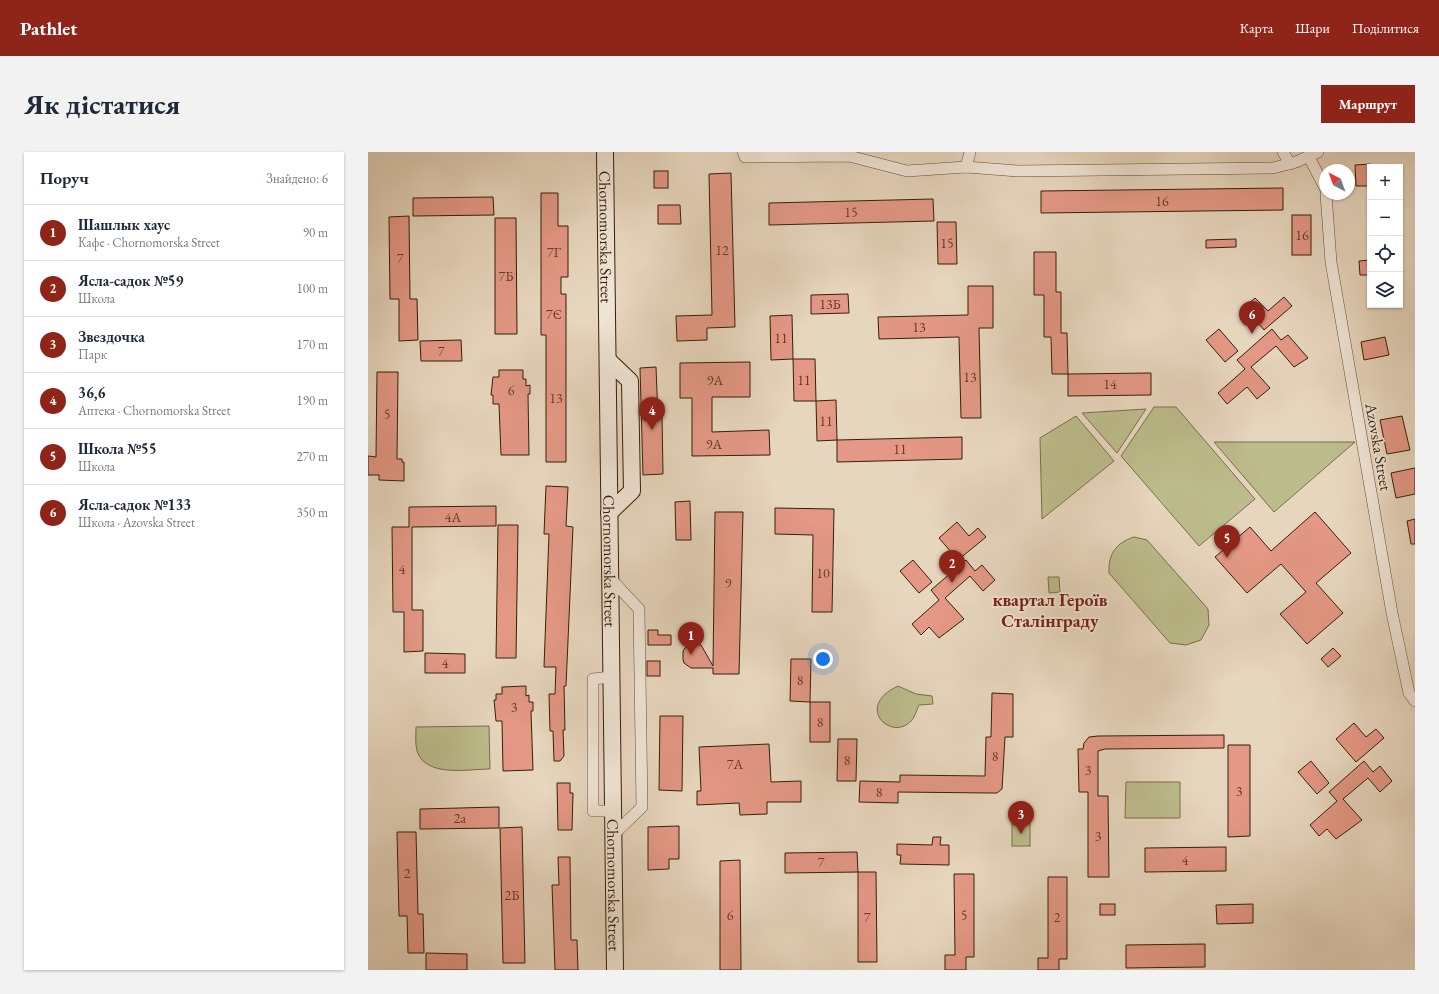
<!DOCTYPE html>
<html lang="uk">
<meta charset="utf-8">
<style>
body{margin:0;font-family:"EB Garamond",serif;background:#f2f2f3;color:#1f2937}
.controls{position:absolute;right:12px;top:12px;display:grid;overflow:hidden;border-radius:0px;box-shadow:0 1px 3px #0004}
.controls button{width:36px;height:36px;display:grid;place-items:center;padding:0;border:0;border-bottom:1px solid #e0e1e3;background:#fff;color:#1f2937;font:20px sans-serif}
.compass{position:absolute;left:951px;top:12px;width:36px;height:36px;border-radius:50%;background:#fff;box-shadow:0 1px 3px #0004;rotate:319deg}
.you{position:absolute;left:455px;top:507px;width:14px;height:14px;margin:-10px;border:3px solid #fff;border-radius:50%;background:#1a73e8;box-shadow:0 0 0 6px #1a73e833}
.badge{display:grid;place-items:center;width:26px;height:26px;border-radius:50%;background:#8f2418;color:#fff;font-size:13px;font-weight:700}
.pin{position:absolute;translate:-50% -33px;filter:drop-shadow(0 1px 2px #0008)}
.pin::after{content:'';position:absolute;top:21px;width:14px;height:12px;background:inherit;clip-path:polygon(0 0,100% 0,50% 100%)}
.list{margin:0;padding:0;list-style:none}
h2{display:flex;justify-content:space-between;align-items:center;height:52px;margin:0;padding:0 16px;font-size:17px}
h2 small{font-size:13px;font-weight:400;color:#747a83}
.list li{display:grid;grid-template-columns:26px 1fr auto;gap:12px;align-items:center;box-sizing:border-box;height:56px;padding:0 16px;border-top:1px solid #e0e1e3}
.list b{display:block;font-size:15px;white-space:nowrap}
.list p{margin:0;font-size:13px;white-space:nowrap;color:#747a83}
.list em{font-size:13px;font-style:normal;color:#747a83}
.icon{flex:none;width:22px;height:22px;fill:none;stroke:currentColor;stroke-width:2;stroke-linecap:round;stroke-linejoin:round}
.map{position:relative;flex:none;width:1047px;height:818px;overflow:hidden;border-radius:0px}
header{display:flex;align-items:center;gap:24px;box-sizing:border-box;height:56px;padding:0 20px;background:#8f2418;color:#fff}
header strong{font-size:19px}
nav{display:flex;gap:22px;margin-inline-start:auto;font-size:14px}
.intro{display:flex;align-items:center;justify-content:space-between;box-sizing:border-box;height:96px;padding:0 24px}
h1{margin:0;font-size:28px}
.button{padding:10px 18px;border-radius:0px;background:#8f2418;color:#fff;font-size:14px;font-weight:700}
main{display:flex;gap:24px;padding:0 24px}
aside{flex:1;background:#fff;border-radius:0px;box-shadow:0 1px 3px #0004}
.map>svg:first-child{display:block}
.green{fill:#bdbc8c;stroke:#796e4a}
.building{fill:#e49885;stroke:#351f07}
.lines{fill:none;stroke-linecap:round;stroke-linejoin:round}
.street-casing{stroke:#624d35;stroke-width:12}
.secondary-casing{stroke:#351f07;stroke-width:18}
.street{stroke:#efe4d5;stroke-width:11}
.secondary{stroke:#efe4d5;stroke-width:16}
.labels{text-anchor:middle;stroke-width:3.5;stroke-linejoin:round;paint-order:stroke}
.number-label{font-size:14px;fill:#613d26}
.street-label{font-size:16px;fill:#351f07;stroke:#efe4d5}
.quarter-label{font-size:18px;font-weight:bold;fill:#7a1f14;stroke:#efe4d5}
</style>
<header>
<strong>Pathlet</strong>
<nav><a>Карта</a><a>Шари</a><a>Поділитися</a></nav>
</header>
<div class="intro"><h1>Як дістатися</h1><a class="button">Маршрут</a></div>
<main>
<aside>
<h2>Поруч<small>Знайдено: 6</small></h2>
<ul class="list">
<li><span class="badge">1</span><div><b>Шашлык хаус</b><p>Кафе · Chornomorska Street</p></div><em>90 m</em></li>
<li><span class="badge">2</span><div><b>Ясла-садок №59</b><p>Школа</p></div><em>100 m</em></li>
<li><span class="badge">3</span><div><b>Звездочка</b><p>Парк</p></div><em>170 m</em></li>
<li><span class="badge">4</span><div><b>36,6</b><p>Аптека · Chornomorska Street</p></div><em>190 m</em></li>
<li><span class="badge">5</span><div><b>Школа №55</b><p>Школа</p></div><em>270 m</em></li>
<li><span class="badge">6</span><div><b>Ясла-садок №133</b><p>Школа · Azovska Street</p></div><em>350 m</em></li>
</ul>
</aside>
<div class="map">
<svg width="1047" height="818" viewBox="0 0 1047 818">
<rect width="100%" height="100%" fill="#e7d6be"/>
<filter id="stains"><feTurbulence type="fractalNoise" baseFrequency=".005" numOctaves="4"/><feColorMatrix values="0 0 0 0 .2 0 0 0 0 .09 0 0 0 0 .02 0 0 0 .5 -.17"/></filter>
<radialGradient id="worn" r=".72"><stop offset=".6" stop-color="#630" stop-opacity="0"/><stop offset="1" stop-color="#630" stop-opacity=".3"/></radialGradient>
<g class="green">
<polygon points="786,255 808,255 887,347 831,394 753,304"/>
<polygon points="778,257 749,301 714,261"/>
<polygon points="708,264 746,309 674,367 672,286"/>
<polygon points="846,290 987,290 906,360"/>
<path d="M766,385L779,388L840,457L841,473L833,488L818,493L802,491L741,421C740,402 748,391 766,385Z"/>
<polygon points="680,425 691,425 692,440 681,441"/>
<path d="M530,534L548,542L564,544L565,552L551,553C549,557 548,561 546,565C528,594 483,556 530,534Z"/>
<path d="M121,574L122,617C100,617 58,626 49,599C47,592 48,582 48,575Z"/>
<polygon points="758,630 812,630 812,666 757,666"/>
<rect x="644" y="670" width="18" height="24"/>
</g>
<g class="building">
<polygon points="1002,12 1002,34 988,34 987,13"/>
<rect x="286" y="19" width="14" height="17"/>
<polygon points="363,21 367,175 339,176 339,188 309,189 308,164 344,163 341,22"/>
<polygon points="915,36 915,58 673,61 673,39"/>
<polygon points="173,41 190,41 190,74 200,74 200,125 193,125 193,142 198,142 198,310 178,310 178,183 173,183"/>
<polygon points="125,45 126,63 45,64 45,46"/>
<polygon points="565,47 566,69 401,73 401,51"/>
<polygon points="290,53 312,53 313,72 290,72"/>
<rect x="924" y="63" width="19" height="40"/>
<polygon points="41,64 42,147 49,147 50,188 31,189 31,147 22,147 21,65"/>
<polygon points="127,66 148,66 149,182 127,182"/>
<polygon points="569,70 588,70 589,112 570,112"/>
<polygon points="868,87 868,95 838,96 838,88"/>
<polygon points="666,100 688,100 688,140 693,140 693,181 699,181 700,222 684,222 683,185 676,185 676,143 666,143"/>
<polygon points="1002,108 1002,123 992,123 991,109"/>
<polygon points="600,134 625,134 625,176 611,176 613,266 593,266 591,185 511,187 510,165 600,163"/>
<polygon points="480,142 481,161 443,162 443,143"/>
<polygon points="916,145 924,154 896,178 877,155 887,146 900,159"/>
<polygon points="424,163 425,207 403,208 402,164"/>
<polygon points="851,177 870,199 857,210 838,188"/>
<polygon points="904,177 913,188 920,183 940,206 926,215 908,194 883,215 902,236 889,247 879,235 859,252 850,241 877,217 869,208"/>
<polygon points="1017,185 1021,203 996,208 993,190"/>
<polygon points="93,188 94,209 53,209 52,189"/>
<polygon points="425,207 447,207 448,249 426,249"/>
<polygon points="382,210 382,245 344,245 344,280 401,278 402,303 324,304 324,246 312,246 312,211"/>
<polygon points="288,215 290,265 294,265 295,322 275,323 272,216"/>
<polygon points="131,218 155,218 155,227 158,227 158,234 162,233 162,242 160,242 161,303 133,303 131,252 125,252 125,243 123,243 125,225 131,225"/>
<polygon points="9,220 30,220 29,307 34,307 34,310 36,310 36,329 11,328 11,323 0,323 0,304 8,305"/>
<polygon points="783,221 783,243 700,244 700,222"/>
<polygon points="468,248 469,288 449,289 448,249"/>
<polygon points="1034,264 1042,298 1019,302 1012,268"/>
<polygon points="594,285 594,307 469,310 469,288"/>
<polygon points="1047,316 1047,342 1028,346 1023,321"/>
<polygon points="178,334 200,335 198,374 205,375 198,534 196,534 197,578 195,578 196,604 192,609 186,609 185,579 182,579 181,542 187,542 188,515 176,515 181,382 176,382"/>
<polygon points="322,349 323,388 308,388 307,350"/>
<polygon points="128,354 128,374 44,375 44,458 55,458 55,499 36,500 36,460 25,460 24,375 41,375 41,355"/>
<polygon points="407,356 466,357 464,460 444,460 445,383 407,382"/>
<polygon points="347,360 375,360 371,522 345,522 345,516 323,516 316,511 315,507 315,499 317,496 325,492 333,493 345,514"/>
<polygon points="947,360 983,401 948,431 975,461 939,492 912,462 938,440 913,412 879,441 847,405 882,375 903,399"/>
<polygon points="1047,367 1047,392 1043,392 1039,369"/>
<polygon points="589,370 601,384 610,376 618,385 590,408 571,386"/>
<polygon points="130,373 150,373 148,506 128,506"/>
<polygon points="545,408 564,430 551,441 532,419"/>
<polygon points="598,408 607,419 614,413 627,428 615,439 602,424 577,446 596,467 571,486 561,475 553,483 544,472 571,448 563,438"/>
<polygon points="280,478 290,478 290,483 303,483 303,493 280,493"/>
<polygon points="965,496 973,504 960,515 953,507"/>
<polygon points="57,501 97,502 97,521 57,521"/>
<polygon points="423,507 443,507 442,550 422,549"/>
<rect x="279" y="509" width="13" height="15"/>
<polygon points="158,534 158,544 161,543 161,550 165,550 165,559 163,559 165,618 135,619 134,569 128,569 126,548 128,548 128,542 134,542 134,535"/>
<polygon points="624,541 645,542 645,585 637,585 634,637 629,641 622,641 530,640 530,651 491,650 492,629 532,630 532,623 617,624 618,585 623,585"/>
<rect x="442" y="550" width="20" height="40"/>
<polygon points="292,564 315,564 314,639 291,638"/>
<polygon points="986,571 998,585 1008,577 1016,586 988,610 968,587"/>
<polygon points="856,583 856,596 737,597 730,599 730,644 740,644 741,725 720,725 720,640 711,640 710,597 715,597 716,591 721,585 730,584"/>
<polygon points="470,587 489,587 488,629 469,629"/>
<polygon points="401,592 403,630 433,629 433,650 399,650 399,662 372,663 371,651 329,653 329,639 333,639 331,595"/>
<polygon points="860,593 882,593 882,684 860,685"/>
<polygon points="943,609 961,631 949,642 930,620"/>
<polygon points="996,609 1005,620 1012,614 1024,629 1012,640 1000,626 975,647 994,668 968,687 959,677 951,684 942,673 969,649 961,640"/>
<polygon points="189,631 202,631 202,641 205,641 204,678 190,678"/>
<polygon points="131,655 131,676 52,677 52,657"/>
<polygon points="311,674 311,707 301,707 301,717 280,718 280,675"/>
<polygon points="154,675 157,811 135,811 132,676"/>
<polygon points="29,680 48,680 50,762 55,762 56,801 40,801 39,764 31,764"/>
<polygon points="565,685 573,685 572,693 581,693 581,713 532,712 533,703 529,703 529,692 564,693"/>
<polygon points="858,695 858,719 777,720 777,696"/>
<polygon points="489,700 490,720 417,721 417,701"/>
<polygon points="190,705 202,705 203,788 209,788 210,818 187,818 184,733 191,733"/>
<polygon points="372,708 373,818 352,818 352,709"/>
<polygon points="490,720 508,720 509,810 490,810"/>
<polygon points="586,722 606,722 606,805 598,805 598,818 577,818 577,803 587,803"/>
<polygon points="680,725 699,725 699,807 691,807 691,818 670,818 670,806 680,806"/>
<rect x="732" y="752" width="15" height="11"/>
<polygon points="885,752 885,771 849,772 848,753"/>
<polygon points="837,792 837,815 758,816 758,793"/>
<polygon points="58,801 99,802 99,818 58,818"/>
</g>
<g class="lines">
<g class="street-casing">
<g id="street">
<polyline points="375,0 377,5 481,4 539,19 598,15 650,19 905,16 928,10 950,0"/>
<polyline points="915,0 922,12"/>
<polyline points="941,5 957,36"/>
<polyline points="598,15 602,0"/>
<polyline points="958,42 963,110 1024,461 1041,541 1047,549"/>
<polyline points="242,426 271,457 274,655 245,683"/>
<polyline points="243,525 225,527 225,659 245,659"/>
</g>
</g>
<g class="secondary-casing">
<g id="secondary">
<path id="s1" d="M237,0L247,818"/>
<polyline points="240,208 262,229 264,339 241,361"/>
</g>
</g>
<use href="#street" class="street"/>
<use href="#secondary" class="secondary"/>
</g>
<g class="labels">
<g class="number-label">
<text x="794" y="54">16</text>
<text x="483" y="65">15</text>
<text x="934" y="88">16</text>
<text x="579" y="96">15</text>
<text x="354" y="103">12</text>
<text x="186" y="105">7Г</text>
<text x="32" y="111">7</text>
<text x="138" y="129">7Б</text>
<text x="462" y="157">13Б</text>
<text x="186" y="167">7Є</text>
<text x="551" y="180">13</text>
<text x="413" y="191">11</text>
<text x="73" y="204">7</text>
<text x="602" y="230">13</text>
<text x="347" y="233">9А</text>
<text x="436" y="233">11</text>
<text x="742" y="237">14</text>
<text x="143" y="243">6</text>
<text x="188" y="251">13</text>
<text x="19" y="267">5</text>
<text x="458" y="274">11</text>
<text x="346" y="297">9А</text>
<text x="532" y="302">11</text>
<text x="85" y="370">4А</text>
<text x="34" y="422">4</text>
<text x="455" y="426">10</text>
<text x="360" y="436">9</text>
<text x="77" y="516">4</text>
<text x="432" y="533">8</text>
<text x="146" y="560">3</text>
<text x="452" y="575">8</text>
<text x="627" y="609">8</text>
<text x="479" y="613">8</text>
<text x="367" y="617">7А</text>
<text x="720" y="623">3</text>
<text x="871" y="644">3</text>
<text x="511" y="645">8</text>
<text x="92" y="671">2а</text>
<text x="730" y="689">3</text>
<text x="817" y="713">4</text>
<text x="453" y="715">7</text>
<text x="39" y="726">2</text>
<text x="144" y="748">2Б</text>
<text x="362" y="768">6</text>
<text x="596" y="768">5</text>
<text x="499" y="770">7</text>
<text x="689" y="770">2</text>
</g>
<g class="street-label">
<text dy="6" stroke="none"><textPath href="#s1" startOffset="85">Chornomorska Street</textPath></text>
<text transform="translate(1011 295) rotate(80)" y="6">Azovska Street</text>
<text dy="6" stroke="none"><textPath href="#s1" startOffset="409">Chornomorska Street</textPath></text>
<text dy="6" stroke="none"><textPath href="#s1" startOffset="733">Chornomorska Street</textPath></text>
</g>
<g class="quarter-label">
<text x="682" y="454">квартал Героїв<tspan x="682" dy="21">Сталінграду</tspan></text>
</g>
</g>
<rect width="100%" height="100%" filter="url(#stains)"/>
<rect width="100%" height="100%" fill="url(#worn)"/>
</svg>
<div class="controls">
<button>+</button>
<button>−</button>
<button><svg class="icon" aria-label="locate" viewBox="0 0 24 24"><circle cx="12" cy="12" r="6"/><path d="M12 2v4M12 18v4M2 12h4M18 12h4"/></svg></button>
<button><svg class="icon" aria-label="layers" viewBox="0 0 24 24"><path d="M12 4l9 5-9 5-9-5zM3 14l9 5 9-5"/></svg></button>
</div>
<svg class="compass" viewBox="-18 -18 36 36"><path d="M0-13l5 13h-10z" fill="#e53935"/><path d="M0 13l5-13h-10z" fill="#747a83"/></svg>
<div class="you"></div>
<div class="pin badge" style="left:323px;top:503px">1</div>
<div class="pin badge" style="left:584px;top:431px">2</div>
<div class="pin badge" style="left:653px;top:682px">3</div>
<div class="pin badge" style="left:284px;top:278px">4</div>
<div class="pin badge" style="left:859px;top:406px">5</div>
<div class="pin badge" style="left:884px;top:182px">6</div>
</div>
</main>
